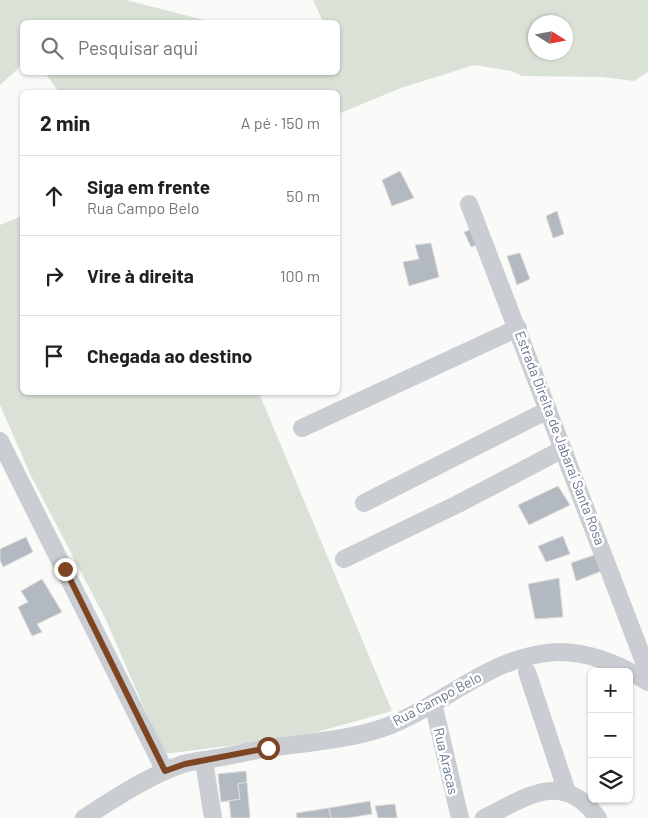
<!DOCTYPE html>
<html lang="pt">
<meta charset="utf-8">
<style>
body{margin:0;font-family:Barlow,sans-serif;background:#f6f6f6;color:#202124}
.controls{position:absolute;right:15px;bottom:15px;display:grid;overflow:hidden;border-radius:8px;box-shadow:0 1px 4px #0004}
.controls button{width:45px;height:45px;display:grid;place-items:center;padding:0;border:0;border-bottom:1px solid #e0e0e0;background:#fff;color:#202124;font:25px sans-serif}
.compass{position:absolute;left:528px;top:15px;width:45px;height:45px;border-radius:50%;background:#fff;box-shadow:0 1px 4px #0004;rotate:101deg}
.stop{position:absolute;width:15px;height:15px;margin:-11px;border:4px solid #7e4523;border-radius:50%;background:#fff}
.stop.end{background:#7e4523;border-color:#fff;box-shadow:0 1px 5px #0008}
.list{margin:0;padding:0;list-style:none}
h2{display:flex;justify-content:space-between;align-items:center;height:65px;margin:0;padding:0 20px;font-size:21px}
h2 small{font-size:16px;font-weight:400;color:#757577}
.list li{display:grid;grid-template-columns:32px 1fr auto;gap:15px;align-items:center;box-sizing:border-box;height:80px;padding:0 20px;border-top:1px solid #e0e0e0}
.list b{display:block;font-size:19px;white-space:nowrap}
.list p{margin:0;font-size:16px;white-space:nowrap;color:#757577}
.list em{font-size:16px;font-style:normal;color:#757577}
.icon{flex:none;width:28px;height:28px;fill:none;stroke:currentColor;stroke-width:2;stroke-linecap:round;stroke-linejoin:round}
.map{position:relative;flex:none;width:648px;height:818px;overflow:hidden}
.search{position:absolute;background:#fff;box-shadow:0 1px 4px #0004;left:20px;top:20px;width:320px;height:55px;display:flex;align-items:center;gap:12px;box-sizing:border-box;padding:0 18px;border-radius:8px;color:#757577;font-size:19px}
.panel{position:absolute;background:#fff;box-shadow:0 1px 4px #0004;left:20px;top:90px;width:320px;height:305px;border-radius:8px}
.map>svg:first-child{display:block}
.green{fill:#dae2d8;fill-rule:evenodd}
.building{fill:#b3b9c1;stroke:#dcdcda}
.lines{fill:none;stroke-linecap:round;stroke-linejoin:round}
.minor{stroke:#cacdd1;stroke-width:18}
.route{stroke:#7e4523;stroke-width:6}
.labels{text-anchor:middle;stroke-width:5;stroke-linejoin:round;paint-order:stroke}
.street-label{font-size:14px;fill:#67758b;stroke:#fff}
</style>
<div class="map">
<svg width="648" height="818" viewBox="0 0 648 818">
<rect width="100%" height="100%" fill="#fafaf8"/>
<g class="green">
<polygon points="0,0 126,0 212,22 22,22 22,65 0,85"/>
<path d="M313,0H648V72L634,81L602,77L522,76L511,71L474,65L401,88L338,114V92H59L45,73L338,72V22H323ZM566,22V52H536V22Z"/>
<polygon points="22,216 22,392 259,393 392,711 317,732 259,742 164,754 106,620 31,476 0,405 0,225"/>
</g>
<g class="building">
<polygon points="400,171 414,198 392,206 382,180"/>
<polygon points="557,211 564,234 553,238 546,216"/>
<polygon points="472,229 477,245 471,247 464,232"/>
<polygon points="431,243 439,277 409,286 403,262 419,259 415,245"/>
<polygon points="520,253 530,279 517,285 507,256"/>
<polygon points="558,486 570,505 529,525 518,505"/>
<polygon points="563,536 570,554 546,562 538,546"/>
<polygon points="26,537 33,552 3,567 0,560 0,549"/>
<polygon points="597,554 604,570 576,581 571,563"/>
<polygon points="559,578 563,617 535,619 528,584"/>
<polygon points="42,579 62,612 37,624 42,632 32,636 18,607 28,602 21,591"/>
<polygon points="246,771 247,782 238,784 240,799 221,802 218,774"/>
<polygon points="247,782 250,818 231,818 229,801 240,799 238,784"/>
<polygon points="370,801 372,814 347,818 331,818 329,808"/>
<polygon points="395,804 397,818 378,818 375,806"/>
<polygon points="329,808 331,818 297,818 296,813"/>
</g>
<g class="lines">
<g class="minor">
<polyline points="469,204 648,672"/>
<polyline points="302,428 518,328"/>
<polyline points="0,441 165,771"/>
<polyline points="364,503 548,410"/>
<polyline points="344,559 458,504 563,449"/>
<polyline points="527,672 567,792"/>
<polyline points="433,703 460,818"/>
<polyline points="204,761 213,818"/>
<path d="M84,818C115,798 148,776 183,764C194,761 206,760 217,758C234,755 251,751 269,748C310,742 352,740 391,725C448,702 491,656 556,652C589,651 621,665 648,682"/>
<path d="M484,818C527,797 562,769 598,818"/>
</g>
</g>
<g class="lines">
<polyline class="route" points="65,569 165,771 185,764 268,748"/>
</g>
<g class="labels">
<g class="street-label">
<text transform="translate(560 438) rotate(69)" y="5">Estrada Direita de Jabarai Santa Rosa</text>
<text transform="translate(437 699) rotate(-28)" y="5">Rua Campo Belo</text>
<text transform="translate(446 761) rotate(77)" y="5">Rua Aracas</text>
</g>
</g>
</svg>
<div class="controls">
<button>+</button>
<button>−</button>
<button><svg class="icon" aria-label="layers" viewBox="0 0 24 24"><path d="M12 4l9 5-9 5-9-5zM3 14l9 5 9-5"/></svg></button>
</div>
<svg class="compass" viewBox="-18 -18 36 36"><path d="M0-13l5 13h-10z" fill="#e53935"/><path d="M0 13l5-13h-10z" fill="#757577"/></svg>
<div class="stop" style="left:268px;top:748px"></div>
<div class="stop end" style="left:65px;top:569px"></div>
<div class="search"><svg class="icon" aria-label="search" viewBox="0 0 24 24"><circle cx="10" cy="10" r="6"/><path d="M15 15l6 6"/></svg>Pesquisar aqui</div>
<section class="panel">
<h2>2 min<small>A pé · 150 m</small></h2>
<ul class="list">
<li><svg class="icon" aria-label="ahead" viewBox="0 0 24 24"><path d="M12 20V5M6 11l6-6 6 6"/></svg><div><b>Siga em frente</b><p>Rua Campo Belo</p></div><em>50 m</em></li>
<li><svg class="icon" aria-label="right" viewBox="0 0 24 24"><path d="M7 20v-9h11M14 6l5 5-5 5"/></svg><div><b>Vire à direita</b></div><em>100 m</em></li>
<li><svg class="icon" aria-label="arrive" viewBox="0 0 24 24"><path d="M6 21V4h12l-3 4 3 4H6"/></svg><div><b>Chegada ao destino</b></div></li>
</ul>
</section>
</div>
